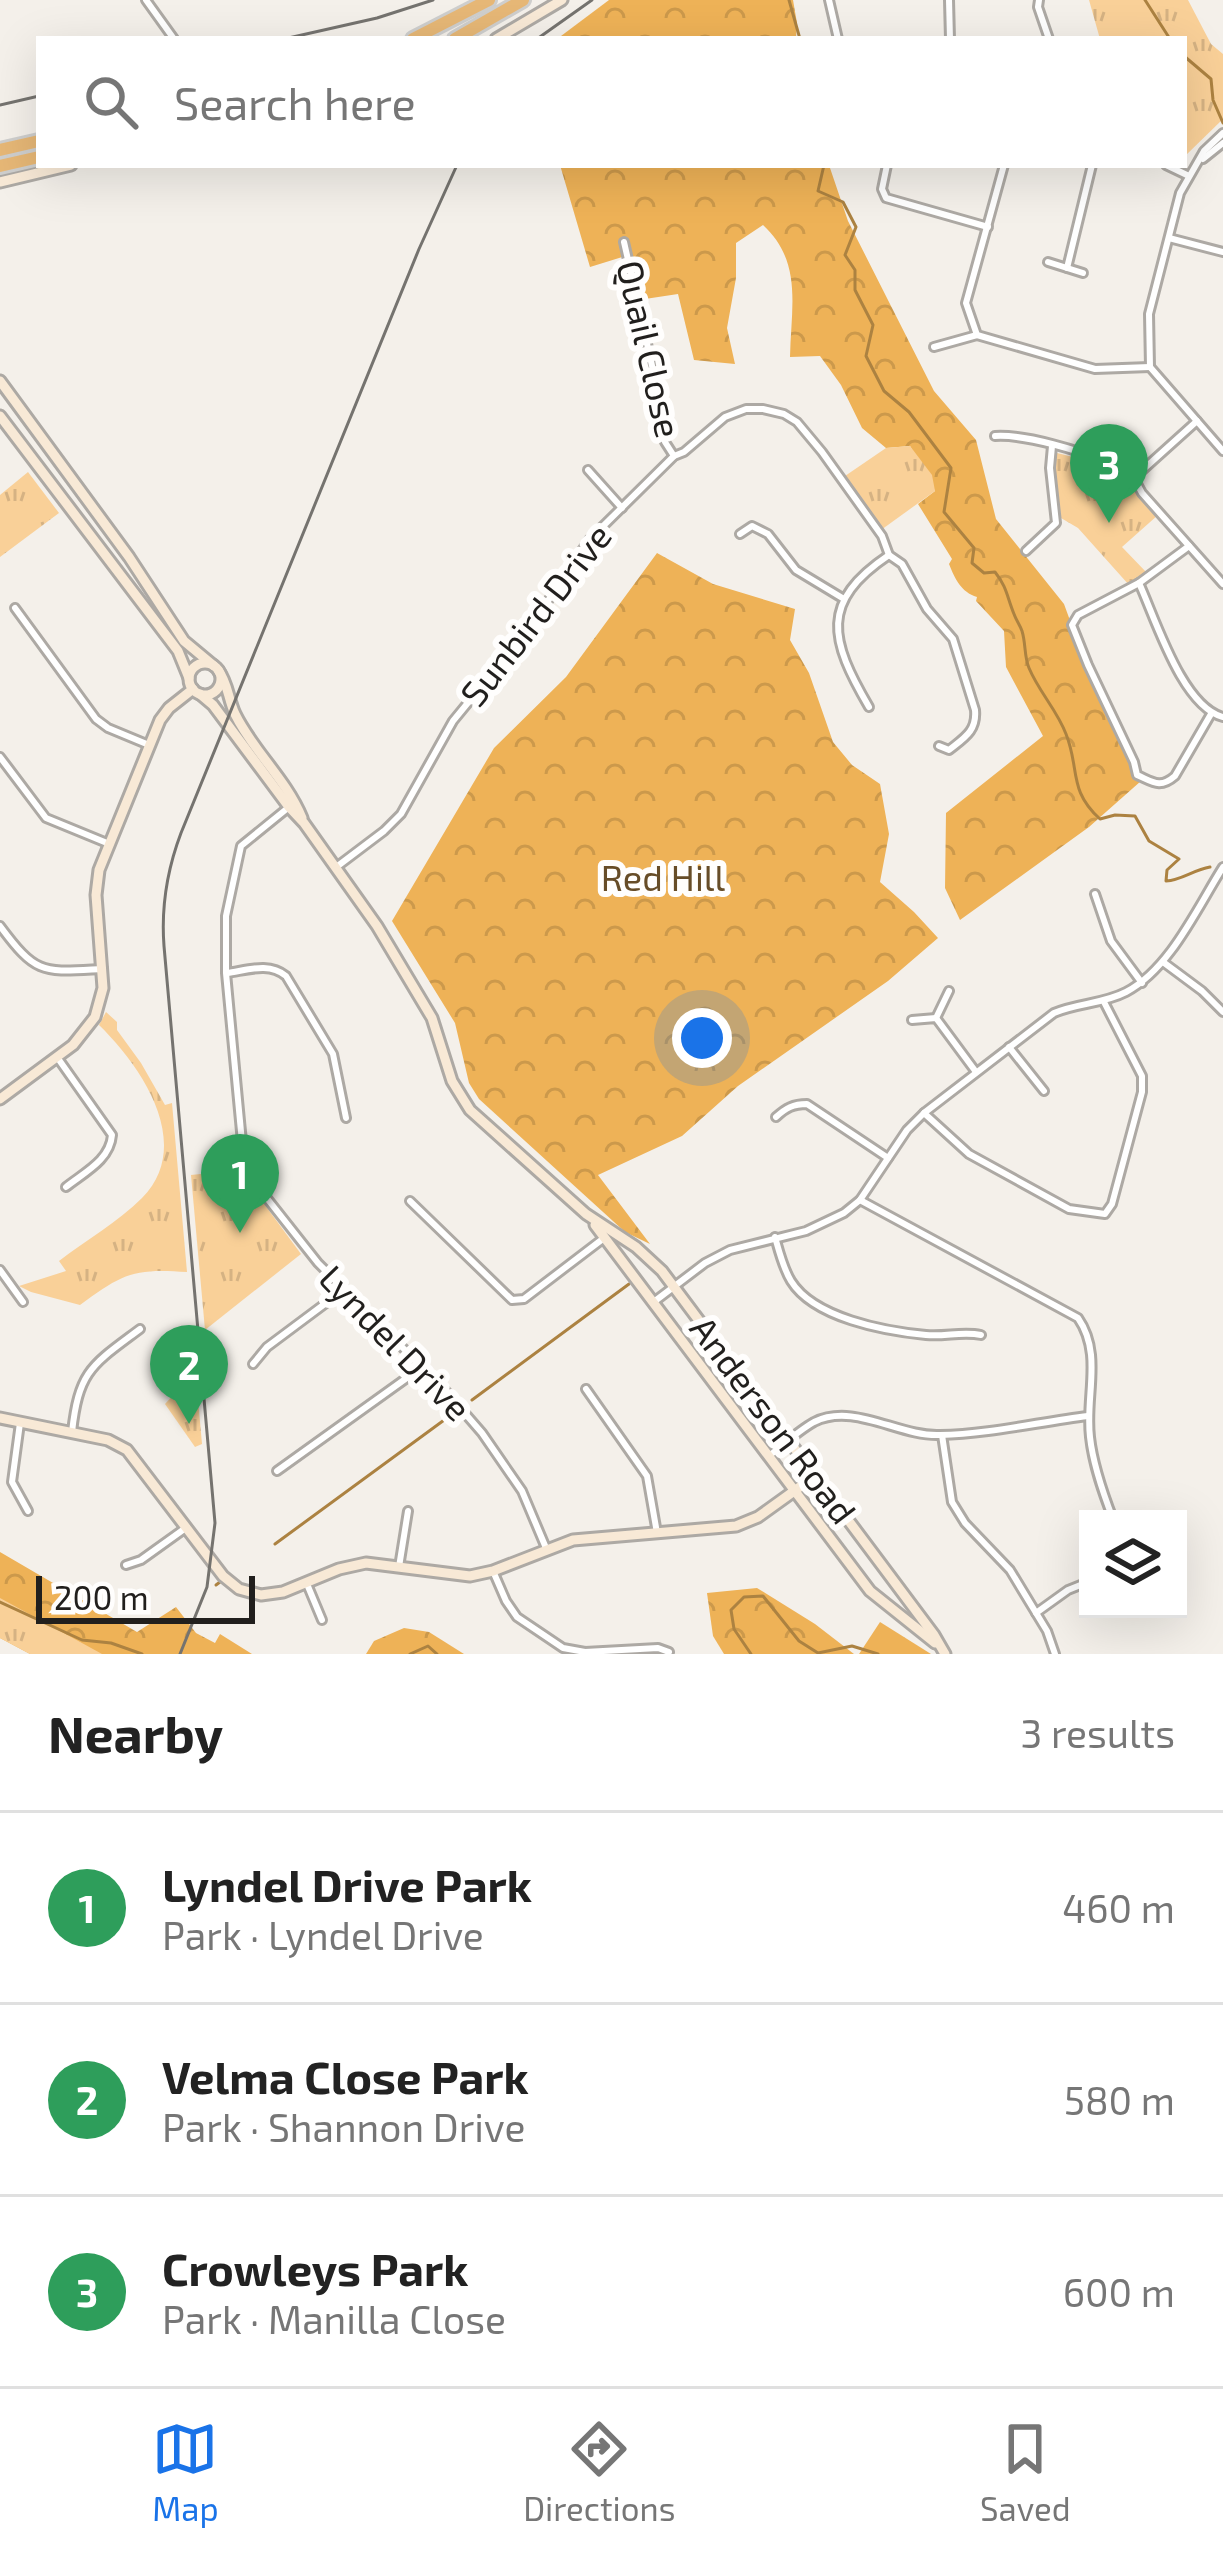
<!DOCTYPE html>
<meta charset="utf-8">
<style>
body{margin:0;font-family:"Exo 2",sans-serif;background:#f6f6f6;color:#222}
.controls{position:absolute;right:36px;bottom:36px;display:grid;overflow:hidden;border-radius:0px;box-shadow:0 12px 48px #0002}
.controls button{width:108px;height:108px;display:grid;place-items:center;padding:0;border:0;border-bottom:3px solid #e0e0e0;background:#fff;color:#222;font:60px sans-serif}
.scale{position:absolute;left:36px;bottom:30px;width:219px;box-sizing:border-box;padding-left:12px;border:6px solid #211f1d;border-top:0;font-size:33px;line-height:42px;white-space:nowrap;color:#211f1d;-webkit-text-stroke:9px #fffefd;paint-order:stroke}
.you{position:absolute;left:702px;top:1038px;width:42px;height:42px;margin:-30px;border:9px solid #fff;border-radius:50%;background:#1a73e8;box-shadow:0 0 0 18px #1a73e833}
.badge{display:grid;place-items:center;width:78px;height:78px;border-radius:50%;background:#1a73e8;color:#fff;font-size:39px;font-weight:700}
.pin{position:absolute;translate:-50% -99px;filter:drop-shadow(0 3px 6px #0008)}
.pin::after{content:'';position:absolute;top:63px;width:42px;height:36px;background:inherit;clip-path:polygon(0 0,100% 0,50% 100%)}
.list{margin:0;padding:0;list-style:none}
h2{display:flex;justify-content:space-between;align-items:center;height:156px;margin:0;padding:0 48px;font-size:51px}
h2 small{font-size:39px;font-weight:400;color:#767676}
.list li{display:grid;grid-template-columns:78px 1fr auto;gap:36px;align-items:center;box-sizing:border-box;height:192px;padding:0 48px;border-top:3px solid #e0e0e0}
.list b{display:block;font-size:45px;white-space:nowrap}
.list p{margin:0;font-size:39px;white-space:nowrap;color:#767676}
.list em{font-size:39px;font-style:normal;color:#767676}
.icon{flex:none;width:66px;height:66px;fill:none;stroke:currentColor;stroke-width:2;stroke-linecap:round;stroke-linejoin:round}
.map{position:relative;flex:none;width:1223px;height:1654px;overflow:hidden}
.search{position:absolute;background:#fff;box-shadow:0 12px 48px #0002;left:36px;right:36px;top:36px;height:132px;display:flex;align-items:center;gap:30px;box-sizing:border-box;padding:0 42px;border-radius:0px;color:#767676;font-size:45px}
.sheet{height:732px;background:#fff}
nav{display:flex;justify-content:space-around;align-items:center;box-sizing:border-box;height:168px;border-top:3px solid #e0e0e0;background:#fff;font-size:33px;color:#767676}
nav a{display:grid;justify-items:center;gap:6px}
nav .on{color:#1a73e8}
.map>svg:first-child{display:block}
.forest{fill:url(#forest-crowns)}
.park{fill:url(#park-tufts)}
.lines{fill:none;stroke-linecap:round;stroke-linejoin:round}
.stream{stroke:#ac8241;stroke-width:3}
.street-casing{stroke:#ada9a4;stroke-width:12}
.secondary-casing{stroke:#ada9a4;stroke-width:15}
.highway-casing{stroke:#cececd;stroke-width:18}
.street{stroke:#fff;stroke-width:6}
.secondary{stroke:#f8e9d6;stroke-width:9}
.highway{stroke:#e6b776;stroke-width:12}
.rail{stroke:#75736f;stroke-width:3}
.labels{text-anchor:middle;stroke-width:12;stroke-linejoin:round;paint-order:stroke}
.street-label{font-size:36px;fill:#211f1d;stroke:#fffefd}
.park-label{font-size:36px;fill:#674d28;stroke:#fffefd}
</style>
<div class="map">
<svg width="1223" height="1654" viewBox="0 0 1223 1654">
<defs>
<pattern id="forest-crowns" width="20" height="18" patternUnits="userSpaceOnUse" patternTransform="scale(3)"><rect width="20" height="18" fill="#eeb257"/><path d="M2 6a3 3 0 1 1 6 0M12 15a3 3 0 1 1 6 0" fill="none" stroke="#cc994b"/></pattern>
<pattern id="park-tufts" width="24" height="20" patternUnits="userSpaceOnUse" patternTransform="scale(3)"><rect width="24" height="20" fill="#f9d098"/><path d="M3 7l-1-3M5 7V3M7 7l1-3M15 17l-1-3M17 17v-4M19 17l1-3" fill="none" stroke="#d5b283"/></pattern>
</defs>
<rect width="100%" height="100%" fill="#f4f0ea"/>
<g class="forest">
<polygon points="609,0 793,0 797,23 796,39 557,39"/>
<path d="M560,165H829L848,221L934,391L976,440L996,519L1064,604L1091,678L1141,781L1089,827L960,920L945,888L946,813L1043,736L1006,667L1004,631L976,601L977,597C961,592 955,579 949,564L952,559L918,504L935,491L910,446L886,448L862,428L841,385L820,356L790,357C791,307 803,262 763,225L736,243V278L727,328L735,364L694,360L678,294L645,299L632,254L590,267Z"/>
<polygon points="657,553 713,584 795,609 790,640 809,673 833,742 852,765 880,784 889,834 880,882 914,912 938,938 888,981 738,1086 682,1136 598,1175 650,1244 625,1232 479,1099 469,1083 455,1023 392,921 494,748 566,677"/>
<polygon points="0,1552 137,1632 176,1607 196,1633 215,1643 220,1634 252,1654 30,1654 0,1638"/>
<polygon points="757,1588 815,1624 854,1654 724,1654 713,1636 707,1593"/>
<polygon points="880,1622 931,1654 859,1654"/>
<polygon points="404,1628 429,1632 464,1654 366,1654 374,1641"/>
</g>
<g class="park">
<polygon points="1089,0 1188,0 1211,44 1223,54 1223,119 1184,157 1184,39 1100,39"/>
<polygon points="910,446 932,475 935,491 881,530 845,476 886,448"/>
<polygon points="1057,453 1113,467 1158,515 1122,547 1147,573 1129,585 1078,528 1061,518 1052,458"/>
<polygon points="28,472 59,513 0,557 0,495"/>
<path d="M106,1012L117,1022V1030L141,1063L165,1105L172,1103L187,1272C133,1268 122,1274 80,1305L31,1292L19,1286L66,1271L59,1261C86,1240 118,1222 142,1198C195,1144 141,1066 99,1025Z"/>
<polygon points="239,1170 301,1254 205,1330 191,1175"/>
<polygon points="196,1377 202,1444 195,1447 165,1404 188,1379"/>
<polygon points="0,1598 102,1654 30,1654 0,1638"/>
</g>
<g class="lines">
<g class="stream">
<polyline points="789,0 800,39"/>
<polyline points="1145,0 1170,39"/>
<polyline points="1184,56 1211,79 1213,100 1223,123"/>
<path d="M824,165L818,191L843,202L856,227L845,255L855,270V290L873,325L866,356L884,391L909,412L951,468L944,512L974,548L972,563L984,573L995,572C1007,587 1007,597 1014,614C1016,620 1020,625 1022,631C1026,644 1024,656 1029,668C1039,692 1057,710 1066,734C1080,769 1068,790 1100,819L1115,815L1135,816L1149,841L1179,859L1167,870L1166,881C1182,880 1193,870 1210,867"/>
<polyline points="472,1400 629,1284"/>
<polyline points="275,1544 451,1415"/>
<polyline points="216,1585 220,1582"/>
<polyline points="0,1602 82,1640 111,1643 142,1654"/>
<polyline points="410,1654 428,1646 437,1654"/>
<polyline points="751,1654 734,1629 731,1610 744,1597 763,1596 799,1641 818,1653 852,1646 878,1654"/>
</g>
<g class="street-casing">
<g id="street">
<polyline points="146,0 174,39"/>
<polyline points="829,0 838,39"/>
<polyline points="949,0 950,39"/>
<polyline points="1039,0 1038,7 1049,39"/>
<polyline points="1223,133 1204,151 1180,193 1149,314 1150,367 1223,451"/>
<polyline points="1203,159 1223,143"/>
<polyline points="887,165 882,189 886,198 988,227"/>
<polyline points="1004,165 966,303 977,335 1095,369 1150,367"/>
<polyline points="1166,165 1189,176"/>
<polyline points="1169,238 1223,252"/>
<polyline points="624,242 660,401 665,442 674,456"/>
<polyline points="1048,262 1083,273"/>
<polyline points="1067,268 1092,165"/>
<polyline points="934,347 977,335"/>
<polyline points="1197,421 1137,475 1136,482 1142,493 1223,584"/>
<path d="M995,436C1026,434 1080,451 1110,463C1119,467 1127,473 1135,478"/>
<polyline points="588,470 622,508"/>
<polyline points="740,534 752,526 768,534 796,570 844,599"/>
<path d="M1189,546L1139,583L1078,615L1072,625L1088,665L1134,762L1137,775C1153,782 1160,789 1175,776L1211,714"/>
<polyline points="1026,551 1056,523 1050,468 1052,446"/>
<path d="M1139,583C1156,620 1182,706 1223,717"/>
<polyline points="15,608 96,719 108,728 149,745"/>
<path d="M869,707C830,640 819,602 889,555"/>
<polyline points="0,757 46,818 107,843"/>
<polyline points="289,807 241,846 226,916 226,973 242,1142 247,1173 318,1263 443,1388 482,1433 522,1491 546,1548"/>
<path d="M335,868L384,831L401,814L453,721L531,626L589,540L674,456L684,452L725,417L746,409H763L784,414L797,422L822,452L882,536L889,555L902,564L927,609L953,639L975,710C977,731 964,738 949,750L939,746"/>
<polyline points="1095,894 1111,941 1142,983"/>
<path d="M0,926C37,976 43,972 103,969"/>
<polyline points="1163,962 1202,991 1223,1012"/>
<path d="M227,973C248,970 269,962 286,976L333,1054L346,1118"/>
<polyline points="936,1018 949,991"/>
<polyline points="912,1020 936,1018 976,1072"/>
<polyline points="1009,1047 1044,1091"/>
<path d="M57,1057L112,1135C110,1160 85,1172 66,1187"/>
<polyline points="924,1113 969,1154 1069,1209 1105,1214 1112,1204 1142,1092 1142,1076 1104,1002"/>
<path d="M776,1117C786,1108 793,1104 807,1104L888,1158"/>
<path d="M860,1200L1078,1318C1103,1354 1085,1396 1090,1437C1093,1465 1103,1493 1113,1519"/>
<polyline points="410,1201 512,1300 524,1299 604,1238"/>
<path d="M775,1237C779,1251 783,1268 791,1281C814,1318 884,1331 926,1335C945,1337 962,1331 981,1335"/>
<polyline points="0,1270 23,1302"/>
<path d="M655,1301L705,1263L730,1250L806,1231L844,1213L860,1200L907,1130L924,1113L1054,1013C1077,1003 1103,1004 1126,992C1170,969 1197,908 1223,867"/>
<polyline points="253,1364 267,1347 342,1291"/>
<polyline points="586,1389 647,1476 657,1533"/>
<polyline points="20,1423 12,1482 28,1511"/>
<path d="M72,1432C79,1370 92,1365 140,1329"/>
<polyline points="942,1435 952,1502 965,1523 1010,1570 1047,1631 1055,1654"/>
<path d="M769,1456C783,1445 798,1431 814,1422C854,1402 899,1437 940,1435C989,1434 1039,1422 1088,1416"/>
<polyline points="277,1471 422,1367"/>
<polyline points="126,1565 141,1560 187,1527"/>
<polyline points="399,1567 408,1511"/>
<polyline points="493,1571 506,1601 517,1617 563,1648 585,1652 658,1648 669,1652"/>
<polyline points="307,1584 322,1620"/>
<polyline points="1036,1613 1068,1590 1088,1582"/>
</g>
</g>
<g class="secondary-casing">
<g id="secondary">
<polyline points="496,39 562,0"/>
<polyline points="0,182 71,165"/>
<polyline points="0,381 129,557 184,641 214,666"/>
<polyline points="0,416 178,651 189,678"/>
<circle cx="205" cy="679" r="16"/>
<path d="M218,670C228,683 228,699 235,714C253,751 286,779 302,818"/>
<polyline points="200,694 213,705 289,807 304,823 377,926 432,1018 452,1081 470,1110 586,1214 636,1247 662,1271 934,1635 945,1654"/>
<polyline points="0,1099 73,1045 95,1017 103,988 96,895 99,870 160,720 169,708 193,689"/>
<polyline points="595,1225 870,1591 935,1643"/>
<polyline points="0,1418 108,1440 127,1450 223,1576 239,1589 261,1595 283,1592 339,1569 366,1563 470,1576 493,1571 573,1540 736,1526 758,1517 815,1476"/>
</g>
</g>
<g class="highway-casing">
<g id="highway">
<polyline points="413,39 489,0"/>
<polyline points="455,39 523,0"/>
<polyline points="0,150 39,141"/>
<polyline points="0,166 39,157"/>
</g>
</g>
<use href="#street" class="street"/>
<use href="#secondary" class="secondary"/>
<use href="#highway" class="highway"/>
<g class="rail">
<polyline points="284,39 377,18 433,0"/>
<polyline points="537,39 592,0"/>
<polyline points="0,105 39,96"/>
<path d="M180,1654L207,1587L215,1523L164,946C161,907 167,870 181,833L419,249L457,165"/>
</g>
</g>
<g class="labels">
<g class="street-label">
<text transform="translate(649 349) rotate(77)" y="13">Quail Close</text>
<text transform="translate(536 615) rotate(-52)" y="13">Sunbird Drive</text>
<text transform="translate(395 1343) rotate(46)" y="13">Lyndel Drive</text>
<text transform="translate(773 1420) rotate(53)" y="13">Anderson Road</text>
</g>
<g class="park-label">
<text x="663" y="891">Red Hill</text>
</g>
</g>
</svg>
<div class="controls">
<button><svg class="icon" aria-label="layers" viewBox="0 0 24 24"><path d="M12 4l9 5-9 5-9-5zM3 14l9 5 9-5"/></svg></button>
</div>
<div class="scale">200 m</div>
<div class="you"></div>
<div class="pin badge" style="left:240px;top:1233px;background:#2e9e5b">1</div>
<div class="pin badge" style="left:189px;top:1424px;background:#2e9e5b">2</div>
<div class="pin badge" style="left:1109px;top:523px;background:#2e9e5b">3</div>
<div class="search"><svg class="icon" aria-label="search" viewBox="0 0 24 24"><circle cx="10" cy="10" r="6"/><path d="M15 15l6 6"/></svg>Search here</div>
</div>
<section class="sheet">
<h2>Nearby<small>3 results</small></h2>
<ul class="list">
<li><span class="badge" style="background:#2e9e5b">1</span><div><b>Lyndel Drive Park</b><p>Park · Lyndel Drive</p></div><em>460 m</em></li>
<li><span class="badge" style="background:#2e9e5b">2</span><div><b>Velma Close Park</b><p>Park · Shannon Drive</p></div><em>580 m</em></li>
<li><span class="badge" style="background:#2e9e5b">3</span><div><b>Crowleys Park</b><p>Park · Manilla Close</p></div><em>600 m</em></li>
</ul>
</section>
<nav>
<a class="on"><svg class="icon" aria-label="map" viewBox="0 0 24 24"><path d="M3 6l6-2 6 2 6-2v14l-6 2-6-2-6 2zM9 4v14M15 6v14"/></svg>Map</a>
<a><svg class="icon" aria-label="directions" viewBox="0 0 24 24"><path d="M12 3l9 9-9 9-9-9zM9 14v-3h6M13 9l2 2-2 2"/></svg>Directions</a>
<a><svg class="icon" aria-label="saved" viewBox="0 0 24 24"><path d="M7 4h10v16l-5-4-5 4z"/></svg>Saved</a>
</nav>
